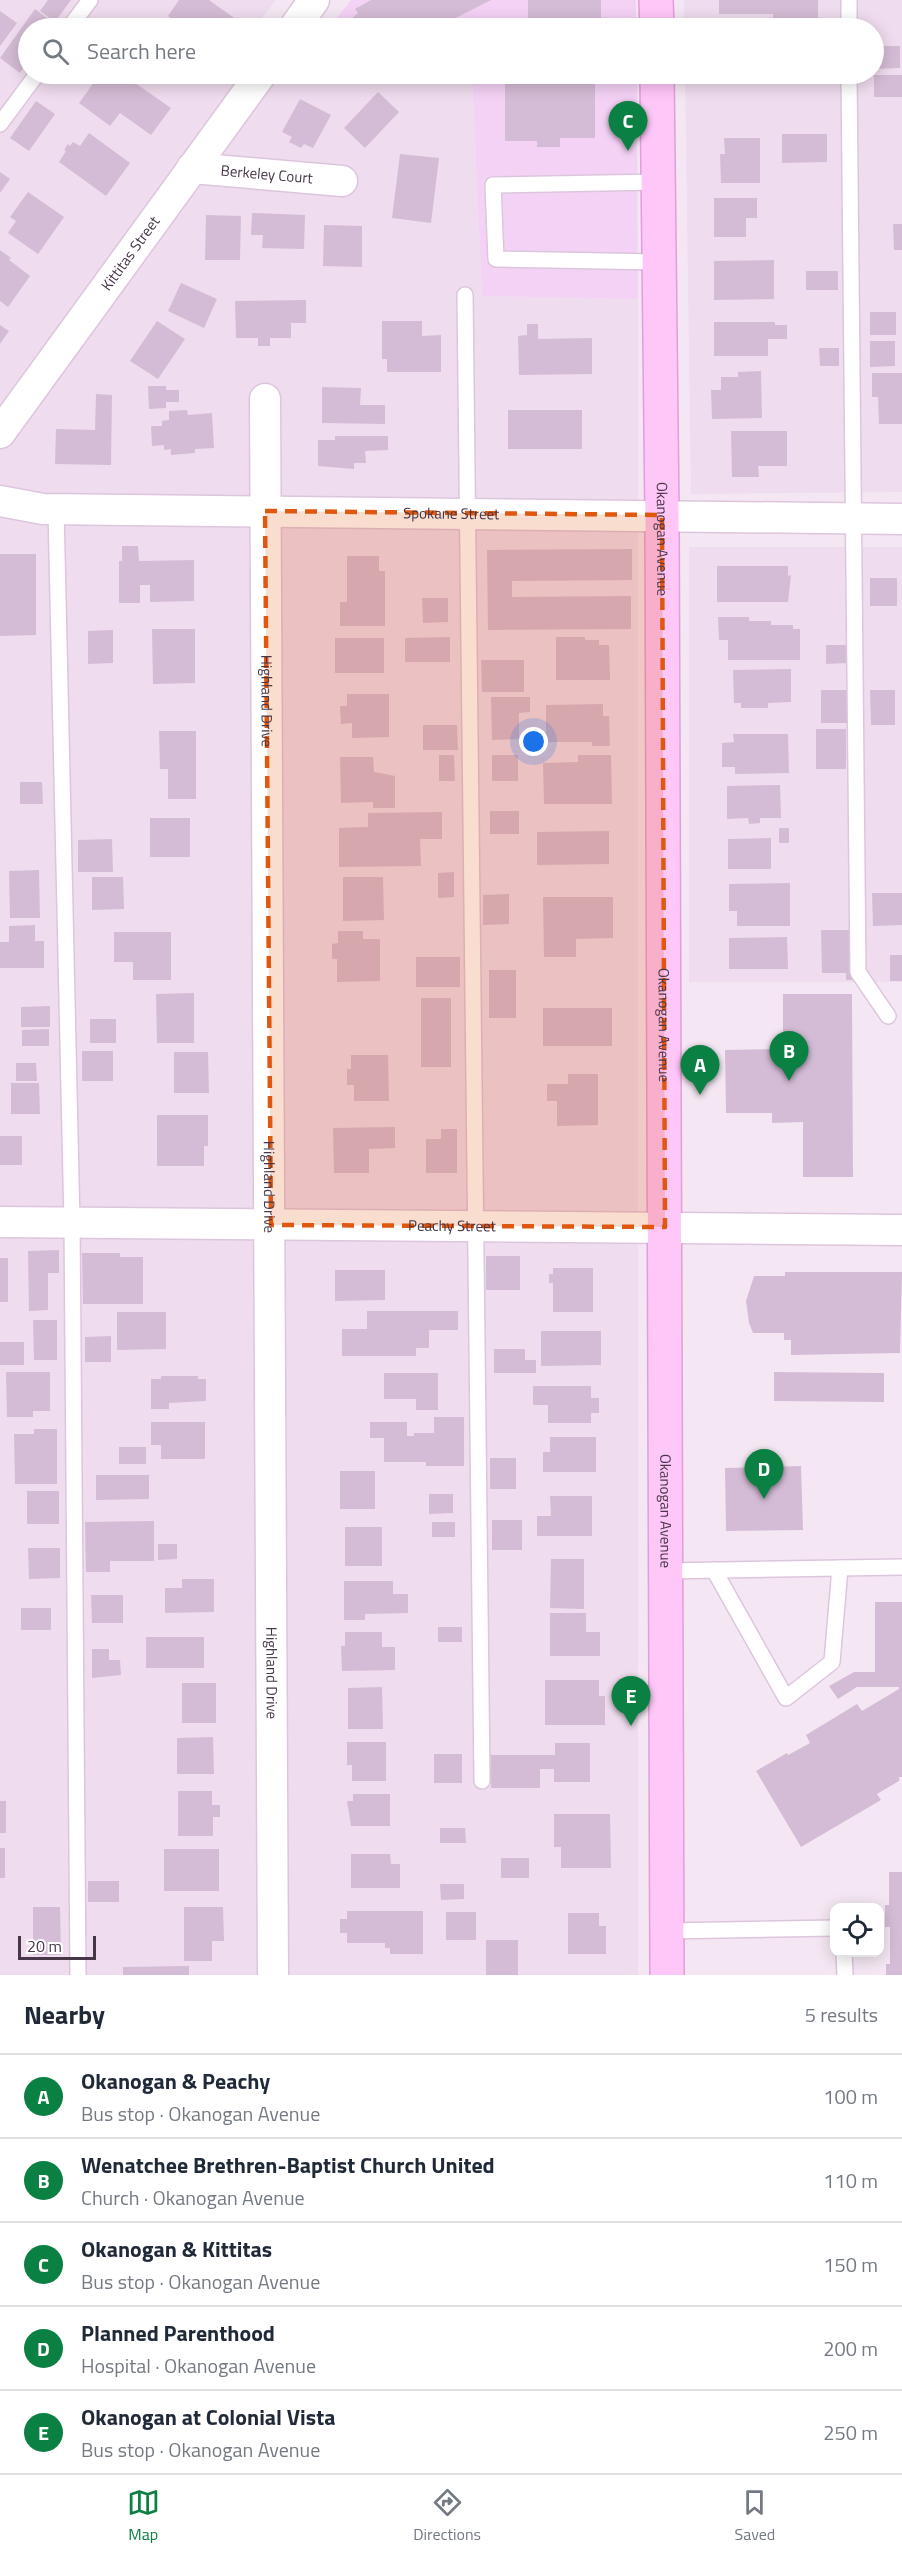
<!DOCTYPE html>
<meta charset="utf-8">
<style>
body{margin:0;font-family:"Titillium Web",sans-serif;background:#f2f2f3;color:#1f2937}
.controls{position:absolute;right:18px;bottom:18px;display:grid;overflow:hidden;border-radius:12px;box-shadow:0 3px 15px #0003}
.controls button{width:54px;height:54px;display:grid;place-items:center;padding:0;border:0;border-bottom:2px solid #e0e1e3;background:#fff;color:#1f2937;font:30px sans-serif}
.scale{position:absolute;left:18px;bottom:15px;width:78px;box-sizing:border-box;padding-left:6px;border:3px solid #473647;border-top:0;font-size:16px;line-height:21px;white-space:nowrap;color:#473647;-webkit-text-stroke:4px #fff;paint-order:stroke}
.you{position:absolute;left:534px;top:742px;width:21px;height:21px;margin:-15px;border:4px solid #fff;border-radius:50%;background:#1a73e8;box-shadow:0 0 0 9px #1a73e833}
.badge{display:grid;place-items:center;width:39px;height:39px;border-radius:50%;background:#0b8043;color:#fff;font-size:20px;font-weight:700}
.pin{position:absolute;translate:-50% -50px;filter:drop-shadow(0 2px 3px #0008)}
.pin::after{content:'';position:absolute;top:32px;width:21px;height:18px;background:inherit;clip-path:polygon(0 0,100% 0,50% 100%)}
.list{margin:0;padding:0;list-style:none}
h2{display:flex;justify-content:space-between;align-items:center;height:78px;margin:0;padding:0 24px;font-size:26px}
h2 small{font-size:20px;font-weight:400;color:#747a83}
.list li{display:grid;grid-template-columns:39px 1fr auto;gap:18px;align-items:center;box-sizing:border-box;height:84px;padding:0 24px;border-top:2px solid #e0e1e3}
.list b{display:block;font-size:22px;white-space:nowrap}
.list p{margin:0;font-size:20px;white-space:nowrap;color:#747a83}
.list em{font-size:20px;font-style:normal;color:#747a83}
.icon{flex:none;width:33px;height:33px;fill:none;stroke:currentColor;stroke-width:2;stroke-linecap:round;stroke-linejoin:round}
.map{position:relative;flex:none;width:902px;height:1975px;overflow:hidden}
.search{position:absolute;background:#fff;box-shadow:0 3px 15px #0003;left:18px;right:18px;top:18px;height:66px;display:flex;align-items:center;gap:15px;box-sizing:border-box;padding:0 21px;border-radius:33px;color:#747a83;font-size:22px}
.sheet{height:498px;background:#fff}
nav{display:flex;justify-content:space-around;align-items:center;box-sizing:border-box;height:84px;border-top:2px solid #e0e1e3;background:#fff;font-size:16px;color:#747a83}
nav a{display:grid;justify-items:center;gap:3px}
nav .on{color:#0b8043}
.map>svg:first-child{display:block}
.residential{fill:#efdcee}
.commercial{fill:#f4d2f6}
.building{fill:#d5bcd6}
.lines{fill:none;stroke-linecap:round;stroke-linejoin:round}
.lane-casing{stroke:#ddc6dd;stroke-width:18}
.street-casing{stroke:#ddc6dd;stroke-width:33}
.secondary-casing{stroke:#e19ed9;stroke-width:36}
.lane{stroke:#fff;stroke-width:15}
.street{stroke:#fff;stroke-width:30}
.secondary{stroke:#ffc6f8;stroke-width:33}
.marked{fill:#e0570f;fill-opacity:0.2;stroke:#e0570f;stroke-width:4.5;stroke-dasharray:12 8;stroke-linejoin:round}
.labels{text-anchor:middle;stroke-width:6;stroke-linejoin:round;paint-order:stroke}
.street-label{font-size:15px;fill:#473647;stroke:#fff}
</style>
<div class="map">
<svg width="902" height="1975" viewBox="0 0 902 1975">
<rect width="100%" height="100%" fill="#f4e7f3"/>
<g class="residential">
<polygon points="0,0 276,0 254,28 28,28 28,74 472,74 482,296 638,299 638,1975 0,1975"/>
<polygon points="684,0 902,0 902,492 691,494 685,74 874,74 874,28 684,28"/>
<rect x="689" y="547" width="213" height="435"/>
</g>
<g class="commercial">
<polygon points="351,0 636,0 636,28 329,28"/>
<polygon points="472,74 637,74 638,299 482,296"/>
</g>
<g class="building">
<polygon points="48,0 71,0 55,22 40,11"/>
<polygon points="179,0 209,0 237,20 231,28 186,28 168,16"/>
<polygon points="371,0 491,0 436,28 341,28 358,13 355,9"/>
<rect x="528" y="0" width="73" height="28"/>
<polygon points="719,0 818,0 818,28 773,28 773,14 719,14"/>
<polygon points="35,9 55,24 52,28 28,28 28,61 20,73 0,58"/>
<polygon points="0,11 17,23 0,46"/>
<polygon points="874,46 900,46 900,68 874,69"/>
<polygon points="100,74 122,74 171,108 151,135 120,113 110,126 79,103"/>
<polygon points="505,74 595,74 595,138 560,138 560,147 537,147 537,141 505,141"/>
<rect x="874" y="75" width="28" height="22"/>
<polygon points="378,92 399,112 365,148 344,128"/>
<polygon points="300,99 331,115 313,148 304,144 301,148 289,142 292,137 282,132"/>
<polygon points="36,101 55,114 29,151 10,138"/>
<polygon points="89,133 130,163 106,196 59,162 66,151 64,150 68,144 70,146 73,142 80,146"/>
<polygon points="782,134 827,134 827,162 782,163"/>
<polygon points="724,138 760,138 760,183 721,183 720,154 725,154"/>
<polygon points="400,154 439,158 431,223 392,218"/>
<polygon points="0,172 10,179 0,193"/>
<polygon points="28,192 64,217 38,254 8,233 16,221 10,217"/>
<polygon points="714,198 757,198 757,218 746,218 746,237 714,237"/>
<polygon points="252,213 305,215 304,249 262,248 263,235 251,235"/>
<polygon points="206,215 241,216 240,260 205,260"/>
<polygon points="893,224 902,224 902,250 894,250"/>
<polygon points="324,225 362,226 362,267 323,266"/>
<polygon points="0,250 11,258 9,260 30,276 8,307 0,301"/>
<polygon points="774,260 774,299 714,300 714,261"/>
<rect x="806" y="271" width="32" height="19"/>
<polygon points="181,283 217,299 204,328 168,311"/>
<polygon points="306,300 306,323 291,323 291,338 270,338 270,346 258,346 258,338 236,338 235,301"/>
<rect x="870" y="312" width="26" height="23"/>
<polygon points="157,321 185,339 158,379 130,361"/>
<polygon points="382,321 422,321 422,336 441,335 441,372 387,372 387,359 382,359"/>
<polygon points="714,322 775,322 775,325 787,325 787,339 768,339 768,356 714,356"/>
<polygon points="527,324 538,324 538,339 592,338 592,374 519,375 518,336 527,335"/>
<polygon points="0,325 9,331 0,344"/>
<polygon points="870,341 895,341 895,366 870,367"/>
<polygon points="819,348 839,348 839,366 820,366"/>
<polygon points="761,371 762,418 712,419 711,390 721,390 721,377 738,377 738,372"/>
<polygon points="872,373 902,373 902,424 879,424 878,397 872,397"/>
<polygon points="148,386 166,386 166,390 179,390 179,402 166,402 166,408 149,409"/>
<polygon points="322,387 361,388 360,405 385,405 385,424 322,423"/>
<polygon points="96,394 112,395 111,465 55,464 56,429 95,430"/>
<polygon points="187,410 188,415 212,413 214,448 195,449 195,453 171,455 171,449 164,450 164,445 152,446 151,426 162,426 162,421 169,420 169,411"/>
<rect x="508" y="410" width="74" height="39"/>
<polygon points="731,431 787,431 787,466 758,466 759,477 732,477"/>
<polygon points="335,436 388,436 388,450 365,451 366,463 354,463 354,469 318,466 318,440 335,440"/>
<polygon points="122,546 138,546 139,561 194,560 194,601 150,602 150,585 140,585 140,603 119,603 119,561 122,561"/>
<polygon points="632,549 632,580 512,581 512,597 631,596 631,629 488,630 487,550"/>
<polygon points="0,554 36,554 36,635 0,636"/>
<polygon points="347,556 379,556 379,571 385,571 385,626 340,626 340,602 347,602"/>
<polygon points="717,566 788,566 788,576 791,575 788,602 717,602"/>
<rect x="870" y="578" width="27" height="28"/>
<polygon points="422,598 448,598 448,622 423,623"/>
<polygon points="718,617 749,617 749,621 771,621 771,625 793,625 793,629 800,629 800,660 728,660 728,640 719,640"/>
<polygon points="152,629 195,629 195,683 153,684"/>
<polygon points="113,630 113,663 88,664 88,631"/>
<polygon points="450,637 450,662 405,662 405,638"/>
<polygon points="556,637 585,637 585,640 599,640 599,645 609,645 610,680 556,680"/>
<rect x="335" y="638" width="49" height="35"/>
<polygon points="826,645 848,645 848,663 826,664"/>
<polygon points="481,660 524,660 524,692 482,692"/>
<polygon points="791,669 791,702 768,703 768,708 741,708 741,703 734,703 733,670"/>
<rect x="821" y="690" width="27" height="33"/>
<polygon points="870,690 895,690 895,725 871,725"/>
<polygon points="347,694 389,694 389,737 352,738 352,723 341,724 340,706 347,706"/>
<polygon points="491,697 530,697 530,712 519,713 519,739 492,740"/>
<polygon points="603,704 603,716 609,716 610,746 592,746 592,742 546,742 546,705"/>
<polygon points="423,725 457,725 458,750 423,750"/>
<rect x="816" y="729" width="30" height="40"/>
<polygon points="159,731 196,731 196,799 168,799 168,769 160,769"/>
<polygon points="733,734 788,734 789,773 735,774 735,767 722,767 722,743 734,742"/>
<polygon points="439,755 454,755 455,781 439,781"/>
<rect x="492" y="755" width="26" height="26"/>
<polygon points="578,755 611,755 612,804 544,804 543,763 578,762"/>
<polygon points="340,757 373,757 374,772 395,776 395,808 373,808 373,802 341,803"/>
<polygon points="20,782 42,782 43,804 20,804"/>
<polygon points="780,785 781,818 760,818 760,823 749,824 748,818 727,819 727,786"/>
<rect x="490" y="811" width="29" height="23"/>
<polygon points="442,812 442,839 420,839 421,866 339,867 339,828 368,827 368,813"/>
<rect x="150" y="818" width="40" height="39"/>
<rect x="779" y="828" width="10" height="15"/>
<polygon points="609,831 609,864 537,865 537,832"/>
<polygon points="771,838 771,869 728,869 728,839"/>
<polygon points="112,839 113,872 78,872 78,840"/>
<polygon points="39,870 40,918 10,918 9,871"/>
<polygon points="454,872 454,897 438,898 438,873"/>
<polygon points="92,877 123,877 124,909 92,910"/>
<polygon points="343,877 383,877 384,920 343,921"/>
<polygon points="790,883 790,926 737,926 737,911 729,911 729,884"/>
<polygon points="872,893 902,893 902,925 873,926"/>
<polygon points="509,894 509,924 483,925 483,895"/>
<polygon points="543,897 613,897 613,938 576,939 576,957 544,957"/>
<polygon points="35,925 35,941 44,941 44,968 0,968 0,942 9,942 9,926"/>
<polygon points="821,930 855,930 855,980 846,980 846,973 822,973"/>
<polygon points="338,931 363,931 363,939 380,939 380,981 337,982 337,959 332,959 332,944 338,943"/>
<polygon points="114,932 171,932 171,980 133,980 133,962 114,962"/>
<polygon points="787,937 788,969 729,969 729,938"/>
<rect x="890" y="955" width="12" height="26"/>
<rect x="416" y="957" width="44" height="30"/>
<rect x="489" y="970" width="27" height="48"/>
<polygon points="194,993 194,1043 157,1043 156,994"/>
<polygon points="783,994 852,994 853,1177 803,1177 803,1122 772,1123 772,1113 726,1113 725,1050 783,1049"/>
<rect x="421" y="998" width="30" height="69"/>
<polygon points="50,1006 50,1027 21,1027 21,1007"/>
<rect x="543" y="1008" width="69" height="38"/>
<rect x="90" y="1019" width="26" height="24"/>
<polygon points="49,1029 49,1046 22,1046 22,1030"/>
<rect x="82" y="1051" width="31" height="30"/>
<polygon points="174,1052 208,1052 209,1093 174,1093"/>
<polygon points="351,1055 388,1055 389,1101 354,1101 354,1085 347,1085 347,1069 351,1069"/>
<polygon points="16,1063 36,1063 37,1081 16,1081"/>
<polygon points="568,1074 598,1074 598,1125 557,1126 557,1101 547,1101 547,1084 568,1084"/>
<polygon points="11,1083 39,1083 40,1114 11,1114"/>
<polygon points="157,1115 208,1115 208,1146 204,1146 204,1166 157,1166"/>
<polygon points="395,1127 395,1148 369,1149 369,1173 334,1173 333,1128"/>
<polygon points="441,1129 457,1129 457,1173 426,1173 426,1139 441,1139"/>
<rect x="0" y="1136" width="22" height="29"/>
<polygon points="59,1250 59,1273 48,1273 48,1310 29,1311 28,1251"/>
<polygon points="82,1253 120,1253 120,1257 143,1257 143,1304 83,1304"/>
<rect x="486" y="1256" width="34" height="34"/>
<rect x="0" y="1258" width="8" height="44"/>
<polygon points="553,1268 593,1268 593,1312 553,1312 553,1283 549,1283 549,1274 553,1274"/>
<polygon points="335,1270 385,1270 385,1300 335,1301"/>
<polygon points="785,1272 902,1272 900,1353 791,1355 791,1340 784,1340 784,1333 753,1333 749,1323 746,1301 754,1276 785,1276"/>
<polygon points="367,1311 458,1311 458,1330 429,1330 429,1348 416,1348 416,1356 342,1356 342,1329 367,1329"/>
<polygon points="117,1312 166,1312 166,1349 117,1350"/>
<polygon points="33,1320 57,1320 57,1360 34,1360"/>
<polygon points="541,1331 601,1331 601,1365 541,1366"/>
<polygon points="111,1336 111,1362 85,1362 85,1337"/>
<rect x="0" y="1342" width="24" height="23"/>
<polygon points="494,1349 525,1349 525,1360 536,1360 536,1373 494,1373"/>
<polygon points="6,1372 50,1372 50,1411 33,1411 33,1417 7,1417"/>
<polygon points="774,1372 884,1373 884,1402 774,1401"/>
<polygon points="384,1373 438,1373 438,1410 416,1410 416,1399 384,1399"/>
<polygon points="161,1376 198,1376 198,1379 206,1379 206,1401 169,1403 169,1409 151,1409 151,1379 161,1379"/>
<polygon points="533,1386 591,1386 591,1398 599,1398 599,1413 591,1413 591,1423 548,1423 548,1405 533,1405"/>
<polygon points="434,1417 464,1417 464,1466 426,1466 426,1462 384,1462 384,1438 370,1438 370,1422 407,1422 407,1436 414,1436 414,1433 434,1433"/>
<polygon points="151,1422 205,1422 205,1459 161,1459 161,1445 151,1445"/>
<polygon points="34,1429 57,1429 57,1484 15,1484 14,1434 34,1434"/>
<polygon points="550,1437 596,1437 596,1472 543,1472 543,1452 550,1452"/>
<rect x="119" y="1447" width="27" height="17"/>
<rect x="490" y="1458" width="26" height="31"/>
<polygon points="801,1466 803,1530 726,1531 725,1468"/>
<rect x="340" y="1471" width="35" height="38"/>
<polygon points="96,1475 149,1475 149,1499 96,1500"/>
<rect x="27" y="1491" width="32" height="33"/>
<polygon points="429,1494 453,1494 453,1513 429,1514"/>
<polygon points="550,1496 592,1496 592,1536 537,1536 537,1516 551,1516"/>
<rect x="492" y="1520" width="30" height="30"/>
<polygon points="154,1521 154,1561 110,1561 110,1572 86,1572 85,1522"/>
<rect x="432" y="1522" width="23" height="15"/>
<rect x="345" y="1527" width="37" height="39"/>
<polygon points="158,1544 177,1544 177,1559 158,1560"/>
<polygon points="28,1548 60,1548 60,1578 29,1579"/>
<polygon points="551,1559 584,1559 584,1609 550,1608"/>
<polygon points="182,1579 214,1579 214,1612 165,1613 165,1588 182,1588"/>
<polygon points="344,1581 393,1581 393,1594 408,1594 408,1613 365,1614 365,1620 344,1620"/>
<polygon points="91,1595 123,1595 123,1623 92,1623"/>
<polygon points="875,1602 902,1602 902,1777 899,1777 899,1781 877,1794 881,1800 801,1847 756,1771 787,1753 788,1755 810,1743 806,1735 857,1704 862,1711 899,1689 899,1687 857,1687 838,1699 829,1686 854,1672 875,1672"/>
<rect x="21" y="1608" width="30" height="22"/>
<polygon points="550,1613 586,1613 586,1632 600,1632 600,1656 550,1656"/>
<rect x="438" y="1627" width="24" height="15"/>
<polygon points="345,1632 382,1632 382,1647 395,1647 395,1670 342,1671 341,1646 345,1646"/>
<rect x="146" y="1637" width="58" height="31"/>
<polygon points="92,1649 109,1649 109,1660 120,1660 121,1675 92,1678"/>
<polygon points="545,1680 599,1680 599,1696 605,1696 605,1725 545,1725"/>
<rect x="182" y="1683" width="34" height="40"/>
<polygon points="382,1687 383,1729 348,1729 348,1688"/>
<polygon points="213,1737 214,1774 177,1774 177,1738"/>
<polygon points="347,1742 386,1742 386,1781 352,1781 352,1765 347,1765"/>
<polygon points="555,1743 590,1743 590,1782 554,1782 554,1769 540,1769 540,1788 491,1788 491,1755 555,1755"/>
<rect x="434" y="1754" width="28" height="29"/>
<polygon points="178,1791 212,1791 212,1805 220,1805 220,1817 213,1817 213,1836 178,1836"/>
<polygon points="353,1794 390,1794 390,1826 351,1826 347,1801 353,1801"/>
<rect x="0" y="1801" width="6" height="32"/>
<polygon points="554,1814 610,1814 611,1868 561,1868 561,1847 554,1847"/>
<polygon points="440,1828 465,1828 466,1843 440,1843"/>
<rect x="0" y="1848" width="5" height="30"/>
<rect x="164" y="1849" width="55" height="42"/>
<polygon points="351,1854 390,1854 391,1864 400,1864 400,1888 351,1888"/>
<rect x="501" y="1858" width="28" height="20"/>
<polygon points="889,1872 902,1872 902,1975 886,1975 886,1964 890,1964 890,1927 885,1927 885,1905 889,1905"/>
<rect x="88" y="1881" width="31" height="21"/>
<polygon points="440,1884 464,1884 464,1899 441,1900"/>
<polygon points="33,1907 60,1907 61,1955 33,1955"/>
<polygon points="184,1907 223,1907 224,1941 212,1941 212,1961 184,1961"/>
<polygon points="347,1911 423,1911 423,1954 390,1954 390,1948 385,1948 385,1943 347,1943 347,1933 340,1933 340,1919 347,1919"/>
<rect x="446" y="1912" width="30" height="28"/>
<polygon points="568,1913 599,1913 599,1926 606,1926 606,1954 568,1954"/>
<rect x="486" y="1940" width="32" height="35"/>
<polygon points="189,1966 189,1975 123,1975 123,1967"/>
</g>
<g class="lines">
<g class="lane-casing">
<g id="lane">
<polyline points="849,0 849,28"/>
<polyline points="69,28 90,0"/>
<polyline points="849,74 858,972 888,1016"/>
<polyline points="0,124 37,74"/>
<polyline points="658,182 493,185 496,259 659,262"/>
<polyline points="465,295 482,1781"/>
<polyline points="56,509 72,1223 78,1975"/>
<polyline points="714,1570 786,1698 832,1662 840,1568"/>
<polyline points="666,1571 902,1567"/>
<polyline points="667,1931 834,1928"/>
<polyline points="844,1952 845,1975"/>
</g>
</g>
<g class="street-casing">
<g id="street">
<polyline points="294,28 314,0"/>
<path id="s1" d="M192,168L342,181"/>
<path id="s2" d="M265,399L273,1975"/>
<path id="s3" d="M0,433L261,74"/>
<path id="s4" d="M0,501L43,509L902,519"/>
<path id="s5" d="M0,1222L902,1230"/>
</g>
</g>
<g class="secondary-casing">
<g id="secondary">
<polyline points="656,0 657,28"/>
<path id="s6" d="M657,74L662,515L667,1975"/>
</g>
</g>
<use href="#lane" class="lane"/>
<use href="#street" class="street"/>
<use href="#secondary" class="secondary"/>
</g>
<path class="marked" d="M265,511L662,515L665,1227L271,1225Z"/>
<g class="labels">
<g class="street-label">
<text dy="5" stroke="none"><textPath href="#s1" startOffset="75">Berkeley Court</textPath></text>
<text dy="5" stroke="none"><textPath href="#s3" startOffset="222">Kittitas Street</textPath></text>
<text dy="5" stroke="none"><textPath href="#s4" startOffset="452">Spokane Street</textPath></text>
<text dy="5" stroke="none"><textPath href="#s6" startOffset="465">Okanogan Avenue</textPath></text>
<text dy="5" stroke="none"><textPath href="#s2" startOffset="302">Highland Drive</textPath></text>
<text dy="5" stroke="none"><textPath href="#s6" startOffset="951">Okanogan Avenue</textPath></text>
<text dy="5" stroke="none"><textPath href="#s2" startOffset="788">Highland Drive</textPath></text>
<text dy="5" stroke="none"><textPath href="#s5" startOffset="452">Peachy Street</textPath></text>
<text dy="5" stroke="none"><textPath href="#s6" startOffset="1437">Okanogan Avenue</textPath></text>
<text dy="5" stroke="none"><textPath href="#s2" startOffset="1274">Highland Drive</textPath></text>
</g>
</g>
</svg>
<div class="controls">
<button><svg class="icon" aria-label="locate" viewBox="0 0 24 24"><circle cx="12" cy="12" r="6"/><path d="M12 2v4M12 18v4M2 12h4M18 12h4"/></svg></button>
</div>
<div class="scale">20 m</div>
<div class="you"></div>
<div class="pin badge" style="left:700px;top:1095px">A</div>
<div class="pin badge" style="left:789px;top:1081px">B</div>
<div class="pin badge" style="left:628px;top:151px">C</div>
<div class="pin badge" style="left:764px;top:1499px">D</div>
<div class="pin badge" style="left:631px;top:1726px">E</div>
<div class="search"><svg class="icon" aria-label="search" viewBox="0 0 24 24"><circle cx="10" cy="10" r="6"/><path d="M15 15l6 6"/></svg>Search here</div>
</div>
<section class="sheet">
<h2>Nearby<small>5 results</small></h2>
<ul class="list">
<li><span class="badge">A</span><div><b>Okanogan &amp; Peachy</b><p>Bus stop · Okanogan Avenue</p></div><em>100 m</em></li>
<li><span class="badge">B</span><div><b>Wenatchee Brethren-Baptist Church United</b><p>Church · Okanogan Avenue</p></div><em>110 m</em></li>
<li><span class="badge">C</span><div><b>Okanogan &amp; Kittitas</b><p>Bus stop · Okanogan Avenue</p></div><em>150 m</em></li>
<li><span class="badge">D</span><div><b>Planned Parenthood</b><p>Hospital · Okanogan Avenue</p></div><em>200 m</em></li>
<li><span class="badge">E</span><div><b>Okanogan at Colonial Vista</b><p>Bus stop · Okanogan Avenue</p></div><em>250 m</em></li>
</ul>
</section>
<nav>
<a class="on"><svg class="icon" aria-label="map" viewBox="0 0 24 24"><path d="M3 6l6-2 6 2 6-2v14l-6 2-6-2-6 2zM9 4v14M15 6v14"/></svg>Map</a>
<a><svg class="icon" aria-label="directions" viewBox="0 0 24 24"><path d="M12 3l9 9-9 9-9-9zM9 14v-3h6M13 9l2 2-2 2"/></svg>Directions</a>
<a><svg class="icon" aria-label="saved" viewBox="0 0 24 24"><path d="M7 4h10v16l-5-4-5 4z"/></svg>Saved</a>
</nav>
